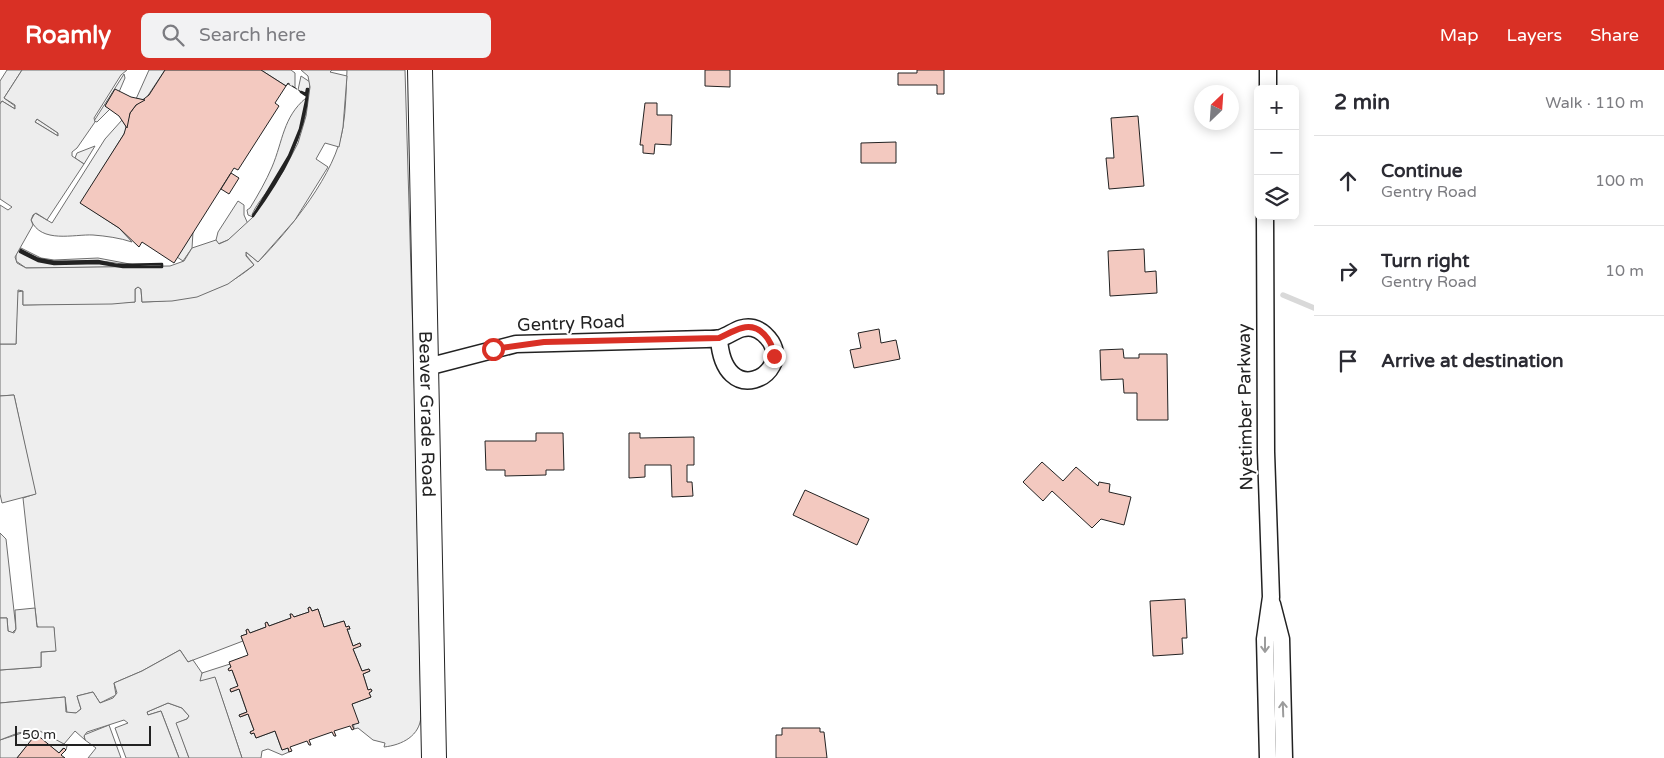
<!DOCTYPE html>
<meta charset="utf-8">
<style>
body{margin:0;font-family:"Varela Round",sans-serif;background:#f2f2f3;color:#2b2b33}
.controls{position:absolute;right:15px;top:15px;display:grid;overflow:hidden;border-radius:8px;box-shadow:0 2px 12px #0003}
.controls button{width:45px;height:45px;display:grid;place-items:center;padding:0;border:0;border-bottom:1px solid #e1e1e2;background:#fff;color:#2b2b33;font:25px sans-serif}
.compass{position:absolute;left:1194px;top:15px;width:45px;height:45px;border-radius:50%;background:#fff;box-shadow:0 2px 12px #0003;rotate:25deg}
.scale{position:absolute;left:15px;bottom:12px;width:136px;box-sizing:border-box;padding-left:5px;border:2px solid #222;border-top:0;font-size:14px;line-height:18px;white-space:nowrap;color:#222;-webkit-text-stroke:4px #fff;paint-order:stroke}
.stop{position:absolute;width:15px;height:15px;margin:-11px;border:4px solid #d93025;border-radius:50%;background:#fff}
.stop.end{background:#d93025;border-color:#fff;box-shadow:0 1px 5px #0008}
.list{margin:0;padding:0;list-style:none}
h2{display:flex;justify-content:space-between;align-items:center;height:65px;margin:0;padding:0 20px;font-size:21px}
h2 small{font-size:16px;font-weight:400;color:#7c7c81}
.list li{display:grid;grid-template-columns:32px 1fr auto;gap:15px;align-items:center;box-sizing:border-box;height:90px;padding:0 20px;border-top:1px solid #e1e1e2}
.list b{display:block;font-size:19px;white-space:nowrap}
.list p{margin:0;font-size:16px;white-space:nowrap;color:#7c7c81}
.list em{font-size:16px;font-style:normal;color:#7c7c81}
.icon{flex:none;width:28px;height:28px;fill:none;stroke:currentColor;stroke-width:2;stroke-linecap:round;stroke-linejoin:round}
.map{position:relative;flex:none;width:1314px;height:688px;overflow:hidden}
header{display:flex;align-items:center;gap:30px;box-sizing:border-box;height:70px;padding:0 25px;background:#d93025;color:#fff}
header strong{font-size:24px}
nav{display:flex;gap:28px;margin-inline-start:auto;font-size:18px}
.search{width:350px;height:45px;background:#f2f2f3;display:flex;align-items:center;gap:12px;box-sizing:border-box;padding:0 18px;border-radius:8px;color:#7c7c81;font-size:19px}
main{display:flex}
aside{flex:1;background:#fff}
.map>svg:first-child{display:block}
.green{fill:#eee;stroke:#6f6f6f}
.parking{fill:#ededed;stroke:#6f6f6f;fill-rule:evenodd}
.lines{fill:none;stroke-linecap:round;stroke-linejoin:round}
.stream{stroke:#d9d9d9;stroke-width:5.5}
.building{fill:#f3c9c0;stroke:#222}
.minor-casing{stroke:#222;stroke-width:19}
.secondary-casing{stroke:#222;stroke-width:26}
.minor{stroke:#fff;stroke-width:16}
.secondary{stroke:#fff;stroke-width:24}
.fence{stroke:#222;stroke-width:1;stroke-dasharray:6 2.5;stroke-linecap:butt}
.wall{stroke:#222;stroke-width:2.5}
.oneway{stroke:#9c9c9c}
.route{stroke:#d93025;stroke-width:6}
.labels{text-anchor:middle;stroke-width:4;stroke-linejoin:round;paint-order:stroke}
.street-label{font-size:18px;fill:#222;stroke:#fff}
</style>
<header>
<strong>Roamly</strong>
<div class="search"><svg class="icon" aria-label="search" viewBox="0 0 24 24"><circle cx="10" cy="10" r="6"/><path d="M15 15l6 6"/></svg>Search here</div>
<nav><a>Map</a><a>Layers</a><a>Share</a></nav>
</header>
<main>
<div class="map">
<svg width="1314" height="688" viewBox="0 0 1314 688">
<rect width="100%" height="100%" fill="#fff"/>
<g class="green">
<polygon points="7,0 22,0 4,28 15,36 15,39 2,31 0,34 0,11"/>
<polygon points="149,0 165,0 145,30 136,29"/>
<polygon points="261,0 291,0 295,3 295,18 288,14 286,16"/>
<path d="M347,0H405L415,336L421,646C420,666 402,675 384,677L385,673L373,670L358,658L354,659L352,634L371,627L369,623L372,621L371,619L368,620L363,604L370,601L369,599L362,601L353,579L360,573L353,576L347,559H350L349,556L346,557L344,551L324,557L318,539L312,541L310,537L308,538L309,542L294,547L290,544L291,548L269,556L267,552L266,557L250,563L246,560L247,564L241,566L243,571L188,592L180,580L142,601L114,613L116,625L100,633L93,622L77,626L81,639L76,643H67L65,627L0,633V600L41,597V582L55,581L54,558L41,559L37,556L23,428L35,424L14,325L0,326V274H16L17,222L23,221V235L135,232V219L138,217L141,219L142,232C185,231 221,223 254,195L246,185V182L258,192C290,159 336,104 343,57C346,39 346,19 347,0Z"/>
<polygon points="124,4 125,8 119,22 115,20 105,36 110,39 97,52 94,51"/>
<path d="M301,6L310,12C308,65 282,104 253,147L248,145L247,140L250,138C258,125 266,111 272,97C283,71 283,47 306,28C304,61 288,89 271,116C265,125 255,136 252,145C281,114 306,62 308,19L306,24L298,20Z"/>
<polygon points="37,49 58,63 58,66 35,52"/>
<path d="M122,50L127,58L124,64L81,133L119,158L132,172C120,168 106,166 93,165C74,164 41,174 31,150L35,143L52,153L105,69Z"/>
<polygon points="95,76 84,94 75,88 77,83"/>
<polygon points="238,131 244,135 244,145 248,154 228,170 218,174 216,170 218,162"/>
<polygon points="193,162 192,178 183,191 177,187"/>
<path d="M21,178L41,188L54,190L98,188L135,195C121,195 109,191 96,191C66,190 50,196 21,180L20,182C52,199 63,191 96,193C105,193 114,196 123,197L26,198L16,191V184Z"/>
<polygon points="0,463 6,469 16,559 12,563 8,561 7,548 0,548"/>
<polygon points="230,594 231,597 228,599 232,600 238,616 230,620 231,622 239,619 247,642 239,645 240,647 248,644 254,660 250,662 251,664 254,663 256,668 275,661 282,680 288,678 289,682 282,685 268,679 262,681 261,688 242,688 215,608 202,612 199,610 202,603"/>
<polygon points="168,633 182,638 189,646 187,649 177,653 189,688 179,688 161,641 148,645 147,642"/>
<polygon points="109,655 121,688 88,688 96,678 85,670 84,665"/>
<path d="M31,660C45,660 56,668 67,676L66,680L63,678L59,683L36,665L17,688H0V670Z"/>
</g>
<g class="parking">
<path d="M22,0H127L121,5L94,48L95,52L77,78L72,82V86L84,94L47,150L36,143L33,145L31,150L33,155L15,187L17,193L26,198L170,196L184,191L192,178L216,170L219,174L228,170L253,147L284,100L298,73L306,46L310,17L308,6L301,0H347H332L330,2L347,6L343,57L339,77L325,73L316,89L328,97L295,150L258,192L246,182V186L254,195L228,214L197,227L172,231L142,232L141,219L138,217L135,219V232L112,234L23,235V221L18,220L16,274H0V135L8,140L12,137L0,129V34L2,31L15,39V35L4,28ZM37,49L58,63V66L35,52Z"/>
<polygon points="14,325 36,424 2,433 0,424 0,326"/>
<polygon points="35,538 37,557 54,557 56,581 41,582 41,597 0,600 0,548 7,548 8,561 14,563 16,559 15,540"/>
<polygon points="180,580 188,592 193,590 202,603 200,611 215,607 242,688 189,688 176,653 187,649 189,646 182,638 168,633 147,642 148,645 161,641 179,688 126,688 115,658 128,653 124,650 87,662 84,666 85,670 75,661 64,674 38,660 18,663 0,670 0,633 65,627 66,642 76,643 81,639 77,626 93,622 100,633 113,628 117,623 114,613 142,601"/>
</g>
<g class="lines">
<polyline class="stream" points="1283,225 1314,238"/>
</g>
<g class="building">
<polygon points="165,0 261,0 286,16 275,33 279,36 238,100 234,98 174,193 142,172 139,177 119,158 80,133 124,64 130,43 136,35 149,25"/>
<polygon points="705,0 730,0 730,17 705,16"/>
<polygon points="917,0 944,0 944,24 937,24 937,15 898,15 898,3 917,3"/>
<polygon points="115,19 131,27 145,30 136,35 130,43 127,58 119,46 105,36"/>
<polygon points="645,33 657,33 657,45 672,45 671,75 655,74 654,84 643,83 643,75 640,75"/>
<polygon points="1138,46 1144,116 1109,119 1106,88 1114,88 1111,48"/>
<polygon points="896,72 896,93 861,93 861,73"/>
<polygon points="231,103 239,108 229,124 221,119"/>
<polygon points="1144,179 1145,202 1156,201 1157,223 1110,226 1108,181"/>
<polygon points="879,259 881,273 896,270 900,289 854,298 850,280 861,278 858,263"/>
<polygon points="1123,279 1124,288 1139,288 1139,284 1167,284 1168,350 1137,350 1137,323 1124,323 1123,309 1101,310 1100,280"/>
<polygon points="536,363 563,363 564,400 546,400 546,405 505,406 505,400 486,400 485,371 536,371"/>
<polygon points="629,363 640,363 640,368 694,367 694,395 687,395 687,412 692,412 693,426 672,427 671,395 645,395 645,407 629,408"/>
<polygon points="1042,392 1063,411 1076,397 1098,416 1099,412 1110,414 1109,422 1131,427 1124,455 1101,449 1092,458 1052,421 1043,431 1023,412"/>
<polygon points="805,420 869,449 857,475 793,445"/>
<polygon points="1185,529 1187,568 1182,568 1183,584 1153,586 1150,531"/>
<polygon points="310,537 312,541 318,539 324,557 344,551 346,557 349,556 350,559 347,559 353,576 360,573 361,576 353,579 362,601 369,599 370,601 363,604 368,620 371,619 372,621 369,623 371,627 352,634 359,653 352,655 354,659 352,660 350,656 334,661 336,666 334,666 332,662 309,670 311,675 309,675 307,671 290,677 292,681 289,682 288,678 282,680 275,661 256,668 254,663 251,664 250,662 254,660 248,644 240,647 239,645 247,642 239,619 231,622 230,619 238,616 232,600 229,601 228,599 231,597 229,592 248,585 241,566 247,564 246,560 248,559 250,563 266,557 265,553 267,552 269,556 291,548 290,544 292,544 294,547 309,542 308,538"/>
<polygon points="782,658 820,658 820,662 824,662 827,688 776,688 776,665 782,665"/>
<polygon points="36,664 59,683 64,678 66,680 61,685 65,688 17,688"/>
</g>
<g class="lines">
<g class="minor-casing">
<g id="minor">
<polyline points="1268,19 1268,0"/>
<polyline points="1265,146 1266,382 1271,527 1265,569 1268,688"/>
<path d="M427,297L516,274L706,269C711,269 716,269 721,268C732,264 741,255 753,258C761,260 767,266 771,272C791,305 724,340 719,269"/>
<polyline points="1272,534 1281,569 1284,688"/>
</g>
</g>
<g class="secondary-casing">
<g id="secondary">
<path id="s1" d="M420,0L434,688"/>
</g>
</g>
<use href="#minor" class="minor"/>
<use href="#secondary" class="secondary"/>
<polyline class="fence" points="286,16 288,13 301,22"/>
<g class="wall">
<path d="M307,19H308C305,67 281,108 253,146L289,86L300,59L306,31L307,26L301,22L306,24Z"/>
<polygon points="21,180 38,189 54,192 98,191 117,195 162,194 162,197 123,197 98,193 54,194 38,191 20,182"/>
</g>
</g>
<defs><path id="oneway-shaft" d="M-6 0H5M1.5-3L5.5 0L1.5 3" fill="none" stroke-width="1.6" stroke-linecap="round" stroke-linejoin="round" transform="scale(1.25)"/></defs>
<g class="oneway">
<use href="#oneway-shaft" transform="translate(1265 575) rotate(90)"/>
<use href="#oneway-shaft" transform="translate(1283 639) rotate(-92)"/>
</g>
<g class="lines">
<path class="route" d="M493,279L544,272L719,268C726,265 734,260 742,258C760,253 772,270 774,286"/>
</g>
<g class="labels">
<g class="street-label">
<text transform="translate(571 253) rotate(-2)" y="6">Gentry Road</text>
<text transform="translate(1245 337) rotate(-91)" y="6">Nyetimber Parkway</text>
<text dy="6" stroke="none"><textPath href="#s1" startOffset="344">Beaver Grade Road</textPath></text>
</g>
</g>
</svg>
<div class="controls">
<button>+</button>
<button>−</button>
<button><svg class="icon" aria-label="layers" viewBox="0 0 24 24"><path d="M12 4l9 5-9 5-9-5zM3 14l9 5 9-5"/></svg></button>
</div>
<svg class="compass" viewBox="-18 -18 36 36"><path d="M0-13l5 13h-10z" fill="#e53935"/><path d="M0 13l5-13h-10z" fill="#7c7c81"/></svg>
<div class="scale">50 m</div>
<div class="stop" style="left:493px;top:279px"></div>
<div class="stop end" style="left:774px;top:286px"></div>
</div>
<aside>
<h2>2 min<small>Walk · 110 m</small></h2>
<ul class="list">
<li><svg class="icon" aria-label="ahead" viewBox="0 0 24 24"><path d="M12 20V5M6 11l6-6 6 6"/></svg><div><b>Continue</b><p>Gentry Road</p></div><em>100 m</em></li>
<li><svg class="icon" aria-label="right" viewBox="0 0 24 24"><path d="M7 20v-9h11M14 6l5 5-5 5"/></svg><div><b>Turn right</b><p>Gentry Road</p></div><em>10 m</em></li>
<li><svg class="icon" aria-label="arrive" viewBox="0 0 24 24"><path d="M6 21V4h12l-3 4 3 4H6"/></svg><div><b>Arrive at destination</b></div></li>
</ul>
</aside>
</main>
